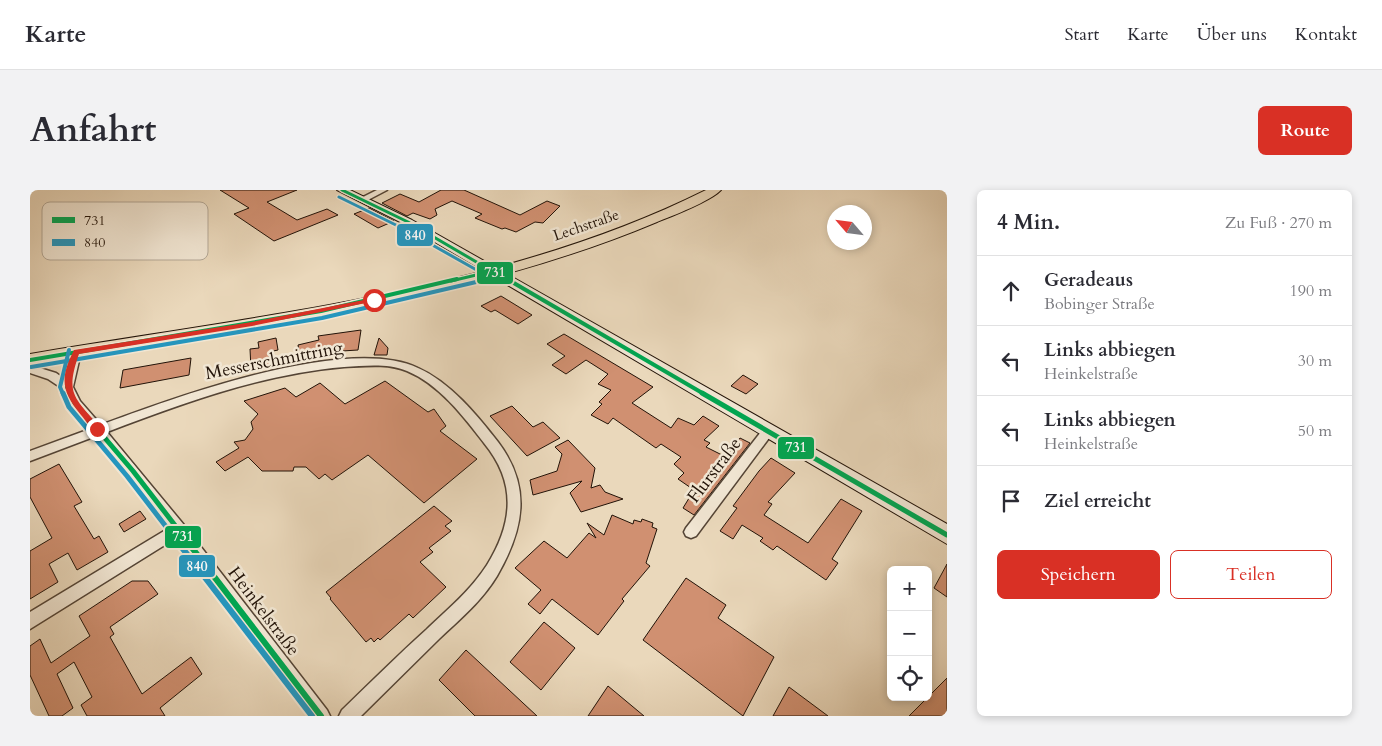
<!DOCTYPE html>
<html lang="de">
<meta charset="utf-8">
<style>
body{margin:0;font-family:Cardo,serif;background:#f2f2f3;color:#2b2b33}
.controls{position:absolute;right:15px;bottom:15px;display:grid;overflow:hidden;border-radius:8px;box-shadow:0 2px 8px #0003}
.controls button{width:45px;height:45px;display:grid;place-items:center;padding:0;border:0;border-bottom:1px solid #e1e1e2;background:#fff;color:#2b2b33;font:25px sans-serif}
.compass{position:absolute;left:797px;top:15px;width:45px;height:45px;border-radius:50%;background:#fff;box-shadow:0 2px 8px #0003;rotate:298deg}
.stop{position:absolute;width:15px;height:15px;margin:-11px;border:4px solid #d93025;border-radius:50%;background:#fff}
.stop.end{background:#d93025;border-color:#fff;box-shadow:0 1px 5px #0008}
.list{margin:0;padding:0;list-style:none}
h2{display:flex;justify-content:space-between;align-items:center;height:65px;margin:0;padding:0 20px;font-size:21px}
h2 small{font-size:16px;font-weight:400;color:#7c7c81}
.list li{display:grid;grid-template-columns:32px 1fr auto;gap:15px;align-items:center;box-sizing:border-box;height:70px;padding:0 20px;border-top:1px solid #e1e1e2}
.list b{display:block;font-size:19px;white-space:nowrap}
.list p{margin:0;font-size:16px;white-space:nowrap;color:#7c7c81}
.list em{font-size:16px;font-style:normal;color:#7c7c81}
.actions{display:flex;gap:10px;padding:15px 20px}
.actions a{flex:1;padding:11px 0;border:1px solid #d93025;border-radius:8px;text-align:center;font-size:18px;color:#d93025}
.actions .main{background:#d93025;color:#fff}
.icon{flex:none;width:28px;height:28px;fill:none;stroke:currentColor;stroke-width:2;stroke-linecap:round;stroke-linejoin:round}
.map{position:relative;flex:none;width:917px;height:526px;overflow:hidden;border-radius:8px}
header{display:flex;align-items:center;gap:30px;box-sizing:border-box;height:70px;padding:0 25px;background:#fff;border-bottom:1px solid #e1e1e2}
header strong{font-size:24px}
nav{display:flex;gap:28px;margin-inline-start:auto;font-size:18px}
.intro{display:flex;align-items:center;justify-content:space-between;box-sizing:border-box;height:120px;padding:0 30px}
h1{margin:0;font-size:35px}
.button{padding:12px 22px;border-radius:8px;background:#d93025;color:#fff;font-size:18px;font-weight:700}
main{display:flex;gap:30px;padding:0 30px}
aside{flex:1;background:#fff;border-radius:8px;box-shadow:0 2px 8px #0003}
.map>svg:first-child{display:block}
.building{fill:#d09071;stroke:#221308}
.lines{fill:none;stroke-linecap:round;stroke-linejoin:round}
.street-casing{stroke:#544435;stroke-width:3}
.secondary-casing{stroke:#221308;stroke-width:2}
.primary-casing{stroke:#221308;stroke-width:2}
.street{fill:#f1e6d3;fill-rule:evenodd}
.secondary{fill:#f1e6d3;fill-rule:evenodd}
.primary{fill:#ead8bb;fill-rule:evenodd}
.bus-1-far3-casing{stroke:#f1e6d3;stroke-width:5.5}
.bus-1-far2-casing{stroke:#f1e6d3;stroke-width:7}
.bus-1-far1-casing{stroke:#f1e6d3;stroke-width:9}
.bus-1-casing{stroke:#f1e6d3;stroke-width:10}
.bus-2-far3-casing{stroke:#f1e6d3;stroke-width:5.5}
.bus-2-far2-casing{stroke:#f1e6d3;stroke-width:7}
.bus-2-far1-casing{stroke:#f1e6d3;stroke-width:9}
.bus-2-casing{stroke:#f1e6d3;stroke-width:10}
.bus-1-far3{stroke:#00a651;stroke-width:3}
.bus-1-far2{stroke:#00a651;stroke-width:4}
.bus-1-far1{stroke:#00a651;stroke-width:5}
.bus-1{stroke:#00a651;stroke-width:6}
.bus-2-far3{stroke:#2596be;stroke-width:3}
.bus-2-far2{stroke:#2596be;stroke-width:4}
.bus-2-far1{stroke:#2596be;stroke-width:5}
.bus-2{stroke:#2596be;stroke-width:6}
.route{fill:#d93025}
.labels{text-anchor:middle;stroke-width:5;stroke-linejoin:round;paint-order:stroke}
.far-street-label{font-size:15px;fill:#221308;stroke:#f1e6d3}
.street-label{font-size:18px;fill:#221308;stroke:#f1e6d3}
.key{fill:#f1e6d3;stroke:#b3a796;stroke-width:1}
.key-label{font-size:14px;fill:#221308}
.line-badge{stroke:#f1e6d3;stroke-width:2}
.badge-label{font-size:14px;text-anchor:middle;font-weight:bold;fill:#fff}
</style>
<header>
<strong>Karte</strong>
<nav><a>Start</a><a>Karte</a><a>Über uns</a><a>Kontakt</a></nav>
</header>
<div class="intro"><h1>Anfahrt</h1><a class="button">Route</a></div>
<main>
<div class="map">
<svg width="917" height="526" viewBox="0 0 917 526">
<rect width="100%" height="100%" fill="#ead8bb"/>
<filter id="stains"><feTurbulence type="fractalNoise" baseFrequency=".004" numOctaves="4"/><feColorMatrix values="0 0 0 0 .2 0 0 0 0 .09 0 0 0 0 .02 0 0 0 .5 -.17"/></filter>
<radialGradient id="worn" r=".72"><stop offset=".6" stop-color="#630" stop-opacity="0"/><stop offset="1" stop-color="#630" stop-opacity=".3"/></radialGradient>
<g class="building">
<polygon points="190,0 267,0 237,12 267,30 297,19 308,25 244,51 204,24 219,18"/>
<polygon points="411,0 434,0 490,25 517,11 530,16 513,33 505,32 486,42 475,38 472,39 445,28 452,24 422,11 405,19 407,25 400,29 383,23 377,26 352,13 370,4 389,12"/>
<polygon points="339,18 364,31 348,38 324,24"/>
<polygon points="471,106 502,125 488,134 465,120 461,122 451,116"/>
<polygon points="331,140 328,160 312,161 312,158 270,167 268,155 289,150 288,146"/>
<polygon points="534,144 623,197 602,213 641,238 648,228 664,235 673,226 689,236 674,250 680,253 676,257 696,267 710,248 720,253 664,325 653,318 664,300 648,289 654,283 644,274 651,267 631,254 626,258 583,228 578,234 561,225 572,214 569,212 581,200 568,194 578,184 556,170 536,184 522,175 535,166 517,154"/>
<polygon points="246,148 248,160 239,162 240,175 221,179 220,159 229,158 228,152"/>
<polygon points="349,148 358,158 357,165 344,165"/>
<polygon points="161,168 159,185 90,198 93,180"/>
<polygon points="713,185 728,194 716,204 701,196"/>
<polygon points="355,191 398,222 404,219 416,236 410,241 447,269 394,313 338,265 302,290 295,284 289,289 276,277 264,277 263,281 232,281 218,267 195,281 186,272 209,258 204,252 215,250 223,239 221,232 228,224 214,211 255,198 266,207 290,193 315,214"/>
<polygon points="482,216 503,237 513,232 530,248 497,266 460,226"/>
<polygon points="538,250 565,278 561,298 570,295 575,302 593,309 551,322 540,303 552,291 503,305 500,290 527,281 532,264 525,257"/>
<polygon points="741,268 765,283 738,312 742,314 734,325 778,353 811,309 832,321 802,369 808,373 796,390 747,356 743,360 730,351 733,348 712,335 703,349 690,341 707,318 703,316 729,281"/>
<polygon points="29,274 52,312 44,316 64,349 69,346 78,362 47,380 38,363 19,374 28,392 0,409 0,361 22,348 0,307 0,289"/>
<polygon points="404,316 422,331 415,336 421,341 399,358 403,362 390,372 416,397 383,428 379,424 350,450 348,448 344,452 341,448 336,452 300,409 301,408 296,402"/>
<polygon points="110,321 116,329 94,342 89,334"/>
<polygon points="582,325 603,334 604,330 611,332 612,329 623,333 622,337 627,339 616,373 620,376 592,409 594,411 568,445 522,409 510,424 498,414 511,400 485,378 514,351 537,368 559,343 566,348 557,333 574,345"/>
<polygon points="917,374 917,407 904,398"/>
<polygon points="656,388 696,415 688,428 744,467 713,526 613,450"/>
<polygon points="102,391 118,391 128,404 80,437 84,444 80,447 112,504 161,467 172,484 130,518 135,526 57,526 51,515 62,507 44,472 27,484 43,518 32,526 19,526 0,485 0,456 10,449 21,473 60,446 49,426"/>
<polygon points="514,432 545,458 511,500 480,472"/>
<polygon points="436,460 507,526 445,526 409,490"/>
<polygon points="917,488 917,526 879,526"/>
<polygon points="578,496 614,526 558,526"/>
<polygon points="759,497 798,526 743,526"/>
</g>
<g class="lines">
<g class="street-casing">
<g id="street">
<polygon points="347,0 357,0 336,11 329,9"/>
<path d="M46,159L51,162L43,197L50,211L71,235C143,208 317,144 388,178C420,192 447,225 468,252C502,297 494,339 467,386C452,411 429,430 409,449C383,475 357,500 331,526H309L312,520C340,493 368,465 397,439C418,419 441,400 457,375C483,333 487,293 454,253C434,227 409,194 377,181C357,173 335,176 314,177C232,184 153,213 77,242L154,335L297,520L300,526H280L146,348L0,439V422L139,338L66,246L0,271V261L60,239L41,216L33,199L18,189L0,183V175L26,183L33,188L41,162Z"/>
<polygon points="738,237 744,241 742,244 666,346 661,348 656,346 654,342 656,338 734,238"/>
</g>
</g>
<g class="secondary-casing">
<polygon id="secondary" points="307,0 320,0 382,30 917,334 917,354 374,34"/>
</g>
<g class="primary-casing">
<path id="primary" d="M676,0H691C681,11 642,26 627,32C432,114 207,139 0,176V164C223,126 472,102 676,0Z"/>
</g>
<use href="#street" class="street"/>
<use href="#secondary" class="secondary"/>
<use href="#primary" class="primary"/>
<g class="bus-1-far3-casing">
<g id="bus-1-far3">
<polyline points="312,0 378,32 479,91"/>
<polyline points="421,91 463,81"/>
</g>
</g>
<g class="bus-1-far2-casing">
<g id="bus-1-far2">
<polyline points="477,89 674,204"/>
<polyline points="0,170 291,121 427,89"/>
<polyline points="41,204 37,197 46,162"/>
</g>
</g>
<g class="bus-1-far1-casing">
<g id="bus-1-far1">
<polyline points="40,203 45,213 103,281 154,347"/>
<polyline points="672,203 917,345"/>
</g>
</g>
<g class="bus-1-casing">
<polyline id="bus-1" points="153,346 291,526"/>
</g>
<g class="bus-2-far3-casing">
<g id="bus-2-far3">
<polyline points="309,7 374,39 459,87"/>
<polyline points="454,91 465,88"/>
</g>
</g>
<g class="bus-2-far2-casing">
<g id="bus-2-far2">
<polyline points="1,177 292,128 459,89"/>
<polyline points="33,204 30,197 39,160"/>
</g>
</g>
<g class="bus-2-far1-casing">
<polyline id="bus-2-far1" points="33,203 39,217 97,286 144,347"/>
</g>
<g class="bus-2-casing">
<polyline id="bus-2" points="143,346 282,526"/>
</g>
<use href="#bus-1-far3" class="bus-1-far3"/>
<use href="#bus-1-far2" class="bus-1-far2"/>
<use href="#bus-1-far1" class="bus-1-far1"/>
<use href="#bus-1" class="bus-1"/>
<use href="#bus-2-far3" class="bus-2-far3"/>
<use href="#bus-2-far2" class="bus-2-far2"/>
<use href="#bus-2-far1" class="bus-2-far1"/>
<use href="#bus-2" class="bus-2"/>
</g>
<path class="route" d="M344,108L346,111L222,136L49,164C35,204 44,207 70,237V241L67,242C61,239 56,231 51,225C31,201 30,188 44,160L222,132Z"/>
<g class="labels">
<g class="far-street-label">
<text transform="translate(556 35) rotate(-19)" y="5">Lechstraße</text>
</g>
<g class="street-label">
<text transform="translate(244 170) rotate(-11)" y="6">Messerschmittring</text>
<text transform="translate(684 280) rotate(-53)" y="6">Flurstraße</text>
<text transform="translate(234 421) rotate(53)" y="6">Heinkelstraße</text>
</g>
</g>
<rect x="12" y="12" width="166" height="58" rx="8" class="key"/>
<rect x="22" y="27" width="23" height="6" fill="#00a651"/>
<rect x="22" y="49" width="23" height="7" fill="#2596be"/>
<g class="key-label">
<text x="54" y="35">731</text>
<text x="54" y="57">840</text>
</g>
<g class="line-badge">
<rect x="366" y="33" width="38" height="24" rx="5" fill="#2596be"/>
<rect x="446" y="71" width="38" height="24" rx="5" fill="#00a651"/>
<rect x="747" y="246" width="38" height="24" rx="5" fill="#00a651"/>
<rect x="134" y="335" width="38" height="24" rx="5" fill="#00a651"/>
<rect x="148" y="364" width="38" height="24" rx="5" fill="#2596be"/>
</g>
<g class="badge-label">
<text x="385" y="50">840</text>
<text x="465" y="87">731</text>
<text x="766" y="262">731</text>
<text x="153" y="351">731</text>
<text x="167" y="381">840</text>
</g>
<rect width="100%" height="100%" filter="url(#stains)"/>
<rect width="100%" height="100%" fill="url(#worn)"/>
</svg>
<div class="controls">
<button>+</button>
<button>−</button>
<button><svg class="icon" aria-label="locate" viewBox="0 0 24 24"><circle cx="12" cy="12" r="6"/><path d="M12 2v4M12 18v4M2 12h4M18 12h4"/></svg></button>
</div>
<svg class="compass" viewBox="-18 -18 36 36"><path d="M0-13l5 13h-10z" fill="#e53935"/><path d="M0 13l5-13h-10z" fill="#7c7c81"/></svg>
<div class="stop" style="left:344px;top:110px"></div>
<div class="stop end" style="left:67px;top:239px"></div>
</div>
<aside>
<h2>4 Min.<small>Zu Fuß · 270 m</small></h2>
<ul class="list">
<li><svg class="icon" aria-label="ahead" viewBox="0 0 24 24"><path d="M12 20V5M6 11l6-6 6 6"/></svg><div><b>Geradeaus</b><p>Bobinger Straße</p></div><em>190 m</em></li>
<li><svg class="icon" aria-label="left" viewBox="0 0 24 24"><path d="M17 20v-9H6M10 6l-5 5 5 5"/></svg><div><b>Links abbiegen</b><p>Heinkelstraße</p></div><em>30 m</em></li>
<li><svg class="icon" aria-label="left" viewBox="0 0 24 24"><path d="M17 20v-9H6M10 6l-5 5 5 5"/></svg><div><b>Links abbiegen</b><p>Heinkelstraße</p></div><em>50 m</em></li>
<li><svg class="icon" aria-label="arrive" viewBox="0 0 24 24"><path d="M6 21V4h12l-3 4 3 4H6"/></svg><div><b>Ziel erreicht</b></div></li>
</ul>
<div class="actions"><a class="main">Speichern</a><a>Teilen</a></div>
</aside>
</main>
